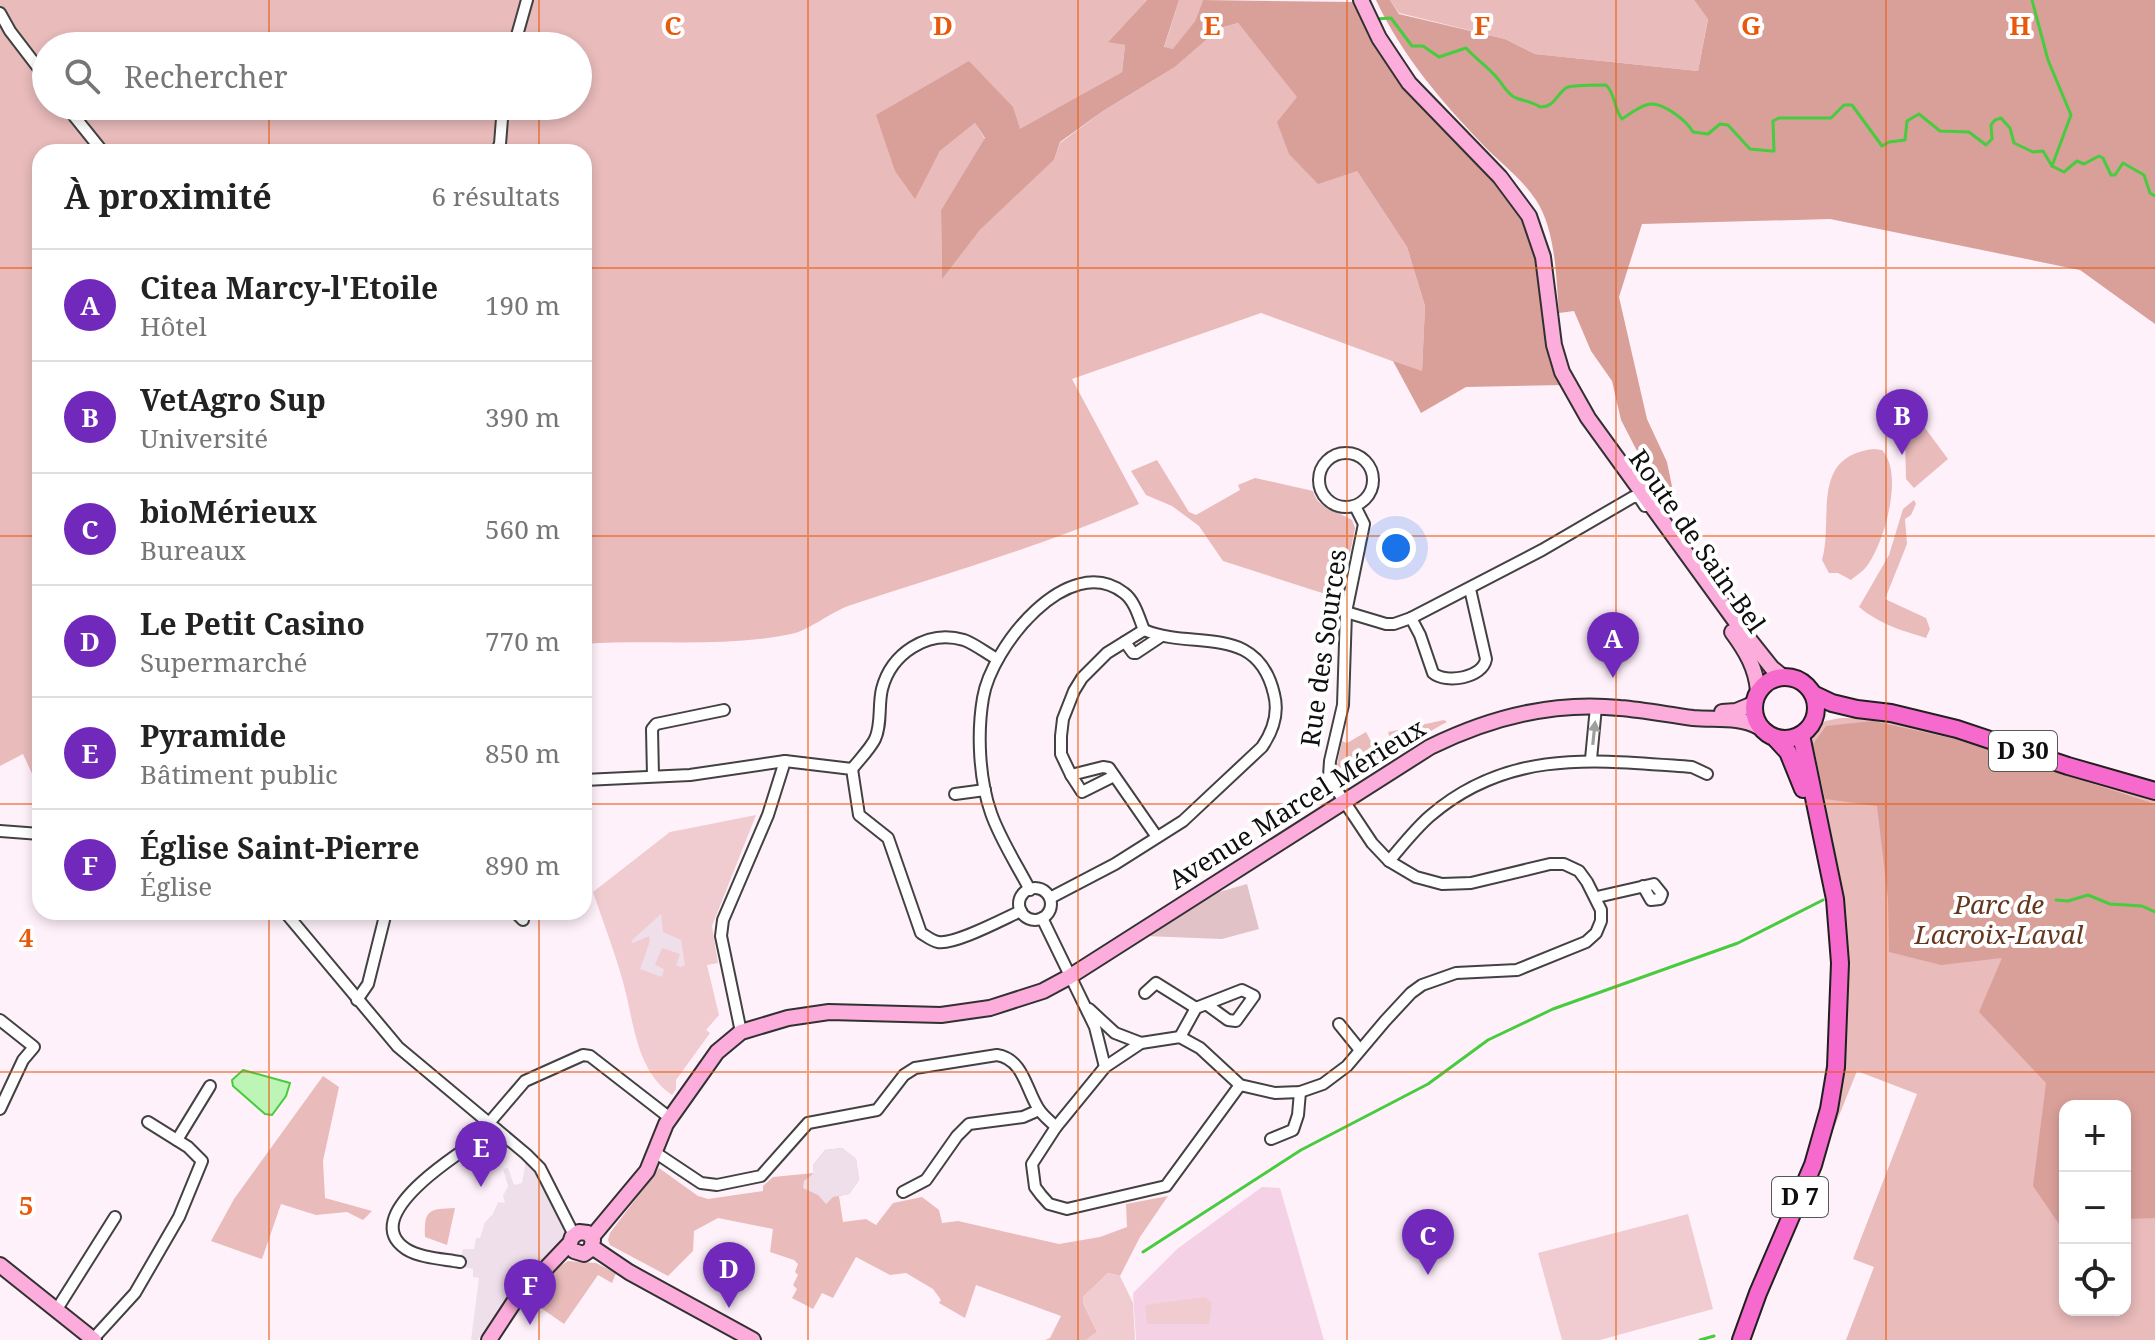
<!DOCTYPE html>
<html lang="fr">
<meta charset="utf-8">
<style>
body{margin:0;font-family:"Noto Serif",serif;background:#f6f6f6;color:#222}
.controls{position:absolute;right:24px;bottom:24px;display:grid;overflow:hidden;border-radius:16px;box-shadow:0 4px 12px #0003}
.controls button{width:72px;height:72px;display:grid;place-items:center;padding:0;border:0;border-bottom:2px solid #e0e0e0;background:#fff;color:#222;font:40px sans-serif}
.you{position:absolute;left:1396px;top:548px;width:28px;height:28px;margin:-20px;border:6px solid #fff;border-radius:50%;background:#1a73e8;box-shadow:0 0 0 12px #1a73e833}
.badge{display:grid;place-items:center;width:52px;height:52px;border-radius:50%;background:#7129bc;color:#fff;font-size:26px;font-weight:700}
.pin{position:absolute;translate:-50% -66px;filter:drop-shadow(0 2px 4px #0008)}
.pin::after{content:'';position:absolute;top:42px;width:28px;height:24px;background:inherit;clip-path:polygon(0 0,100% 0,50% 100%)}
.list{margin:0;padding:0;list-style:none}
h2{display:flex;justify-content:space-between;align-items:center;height:104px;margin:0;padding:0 32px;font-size:34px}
h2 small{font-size:26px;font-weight:400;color:#767676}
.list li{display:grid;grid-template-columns:52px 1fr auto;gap:24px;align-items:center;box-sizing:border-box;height:112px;padding:0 32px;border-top:2px solid #e0e0e0}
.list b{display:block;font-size:30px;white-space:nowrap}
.list p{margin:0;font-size:26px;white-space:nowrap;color:#767676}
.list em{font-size:26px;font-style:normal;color:#767676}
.icon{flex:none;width:44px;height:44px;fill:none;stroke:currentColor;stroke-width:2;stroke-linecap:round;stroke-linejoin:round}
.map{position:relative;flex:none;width:2155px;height:1340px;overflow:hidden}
.search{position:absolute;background:#fff;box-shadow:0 4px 12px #0003;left:32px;top:32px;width:560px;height:88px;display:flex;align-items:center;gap:20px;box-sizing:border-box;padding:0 28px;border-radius:44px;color:#767676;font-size:30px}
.panel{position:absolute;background:#fff;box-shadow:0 4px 12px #0003;left:32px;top:144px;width:560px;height:776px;border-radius:24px}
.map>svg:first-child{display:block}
.farmland{fill:#f4d1e4}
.green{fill:#e9bbbb;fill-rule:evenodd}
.forest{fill:#d9a09a}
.cemetery{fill:#e1c2c6}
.pitch{fill:#f0ccd0}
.plaza{fill:#efdfeb}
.water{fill:#bcf5b6;stroke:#47cb3f;stroke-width:2}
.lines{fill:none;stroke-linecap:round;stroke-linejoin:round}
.stream{stroke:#47cb3f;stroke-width:3}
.street-casing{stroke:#424242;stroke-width:14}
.secondary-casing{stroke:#313131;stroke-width:18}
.primary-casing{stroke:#202020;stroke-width:20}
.street{stroke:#fff;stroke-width:10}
.secondary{stroke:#fdaddb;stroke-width:14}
.primary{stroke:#f56acc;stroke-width:16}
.oneway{fill:#9f9f9f}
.grid{fill:none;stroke:#e8590c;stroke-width:2;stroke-opacity:0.55}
.labels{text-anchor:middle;stroke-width:8;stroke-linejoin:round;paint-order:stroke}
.shield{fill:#fff;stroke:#575757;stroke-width:2}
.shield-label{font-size:24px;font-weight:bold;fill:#0f0f0f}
.street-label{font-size:26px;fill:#0f0f0f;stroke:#fff}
.park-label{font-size:26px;font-style:italic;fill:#663720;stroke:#fff}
.grid-label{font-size:26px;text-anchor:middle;font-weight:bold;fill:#e8590c;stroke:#fff;stroke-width:8;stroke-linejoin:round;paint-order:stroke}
</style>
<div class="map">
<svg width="2155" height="1340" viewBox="0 0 2155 1340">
<rect width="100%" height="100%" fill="#fff1fa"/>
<polygon class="farmland" points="1262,1187 1280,1188 1324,1340 1136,1340 1133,1293 1177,1249"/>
<g class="green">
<path d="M0,0H1147L1109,41L1125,45L1122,72L1020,130L969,61L914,199L940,151L975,123L985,139L941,210L942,278L980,230L1054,160L1060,143L1103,111L1175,67L1220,28L1238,23L1357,171L1407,247L1425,306L1422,372L1261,313L1072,379L1139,504C1046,545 948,573 851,605C832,611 808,631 791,634C723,648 653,639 584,644V152H40L39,789L23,754L0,766ZM46,46H578V106H46Z"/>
<polygon points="1179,0 1203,0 1195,21 1174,49 1164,48"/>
<polygon points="1390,0 1694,0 1708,18 1698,71 1535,54 1505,39 1399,13"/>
<polygon points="1922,424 1948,459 1914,488 1906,479 1905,438"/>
<path d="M1874,449L1882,450C1904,473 1885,539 1869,563C1865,570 1857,575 1851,580L1838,573H1829L1822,560C1834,519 1809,456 1874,449Z"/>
<path d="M1157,460L1189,512L1196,515L1240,490L1238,485L1255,478L1313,491C1318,510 1338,511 1352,520L1355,528L1341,599L1223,561L1199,526L1172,506L1146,495L1131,471Z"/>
<path d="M1914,500L1916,504L1911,515L1905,519L1907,544L1885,599L1926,618L1930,629L1926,638C1901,630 1881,625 1859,607L1889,555L1903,509Z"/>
<path d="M1841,718H1873L1954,736L2155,799V1340H1846L1874,1267L1853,1259L1917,1094L1857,1071L1828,1143H1823L1845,974L1809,743L1825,721ZM2065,1106H2125V1310H2065Z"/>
<path d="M1444,720L1447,722C1429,731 1356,778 1344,778L1336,770L1342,741L1347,743L1366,732L1376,751L1392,744L1388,732Z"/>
<polygon points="323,1076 339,1087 323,1161 325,1198 372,1211 363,1220 347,1212 316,1215 281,1204 262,1259 211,1241 234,1199"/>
<polygon points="842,1148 856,1159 859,1180 849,1194 839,1196 843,1222 866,1219 876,1225 893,1203 922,1197 939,1210 942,1223 958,1221 1059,1244 1100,1237 1127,1227 1126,1204 1168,1196 1140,1237 1120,1276 1108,1273 1083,1297 1084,1305 1097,1332 1086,1340 1045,1340 1050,1338 1061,1316 976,1285 965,1318 939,1303 941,1300 933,1289 906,1273 890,1275 856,1257 833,1298 822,1293 813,1309 792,1298 797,1289 793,1285 798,1275 795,1272 798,1264 794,1260 770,1252 773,1229 718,1218 694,1231 693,1251 668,1276 610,1245 608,1240 610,1233 659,1168 698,1196 708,1199 763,1191 763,1186 773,1177 814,1173 813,1165 825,1150"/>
<path d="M455,1208L447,1245L425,1237C424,1209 429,1209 455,1208Z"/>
<polygon points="568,1261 596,1263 616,1273 612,1283 598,1275 564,1324 528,1299 554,1270"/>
</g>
<g class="forest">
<polygon points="1147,0 1179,0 1164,47 1173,49 1195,21 1203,0 1356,2 1377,46 1504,189 1531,232 1564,385 1466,387 1421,413 1393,361 1422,371 1425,306 1407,247 1357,171 1318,184 1289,154 1277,122 1297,97 1238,23 1220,28 1175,67 1103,111 1060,142 1054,160 980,230 942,279 941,210 985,138 975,123 940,151 915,199 895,171 876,115 969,61 1013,107 1020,129 1122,72 1125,45 1108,42"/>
<path d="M1376,0H1390L1399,14L1505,39L1535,54L1698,71L1708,19L1694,0H2155V324L2080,270L1830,219L1642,224L1619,297L1647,419L1667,462L1674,496L1667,509L1621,420L1612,381L1591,351L1574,311L1559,313C1556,277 1556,231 1536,200C1523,180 1501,163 1485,147C1442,102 1402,56 1376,0Z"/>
<polygon points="1873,721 1955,739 2155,804 2155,1218 2125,1219 2125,1106 2065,1106 2065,1226 2061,1227 2033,1186 2046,1083 1979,1012 2002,958 1941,965 1889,952 1888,899 1877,806 1825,799 1813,744 1826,726"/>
</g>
<polygon class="cemetery" points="1247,884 1259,929 1222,939 1144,936 1212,894"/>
<g class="pitch">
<path d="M756,815L712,926L718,963L707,965L719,1015L706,1030L710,1033L676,1080V1089L672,1095C635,1070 634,1020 623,982C615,952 603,922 593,892L670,832Z"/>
<polygon points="1688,1214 1713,1309 1600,1340 1562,1340 1538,1253"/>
<polygon points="1108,1273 1120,1276 1133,1303 1135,1340 1086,1340 1097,1332 1084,1305 1083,1297"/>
<polygon points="1205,1297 1212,1303 1209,1324 1147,1324 1145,1305"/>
</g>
<g class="plaza">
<polygon points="661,914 663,932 681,940 685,965 681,967 676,965 680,954 662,948 655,965 664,969 662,977 640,969 650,941 649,936 633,943 631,941"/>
<polygon points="842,1148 856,1159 859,1180 849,1194 833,1197 826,1204 818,1195 803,1188 804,1181 814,1173 813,1165 825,1150"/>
<polygon points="526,1160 540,1173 567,1231 566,1237 494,1317 478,1340 471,1340 479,1278 473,1277 473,1269 459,1266 463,1249 474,1249 476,1238 480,1238 485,1222 493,1214 498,1202 505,1203 503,1196 508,1186 503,1169 508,1168 514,1185 522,1183"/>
</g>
<polygon class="water" points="243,1070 290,1083 286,1096 272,1115 265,1114 233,1086 232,1080"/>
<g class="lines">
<g class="stream">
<polyline points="2032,0 2048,60 2071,115 2052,166"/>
<path d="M1375,19L1391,18L1412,46H1423L1439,57L1466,48C1476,59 1489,68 1498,79C1504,86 1507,94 1516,98C1524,101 1532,102 1540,107C1555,107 1555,96 1566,88C1570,85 1599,85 1606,85C1615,93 1614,109 1622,119C1630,114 1642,104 1651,104C1665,104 1686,120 1693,132L1708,134L1720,124L1728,125L1750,149L1771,151H1774L1773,121L1779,118H1831L1844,105H1852L1882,146L1889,142L1905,140L1907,121L1919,114L1940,131L1969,132L1986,145L1992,139L1991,125L1995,120L2001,118L2010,128L2014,143L2033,152L2043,151L2052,166L2064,172L2077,161L2084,164L2099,156L2103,158L2111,175H2115L2123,163L2144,175L2150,193L2155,196"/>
<polyline points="2056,900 2068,901 2088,895 2110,904 2142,906 2155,912"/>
<polyline points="1143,1252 1301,1150 1428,1084 1488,1040 1553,1009 1738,943 1823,900"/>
<polyline points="1700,1340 1714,1336"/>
</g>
<g class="street-casing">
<g id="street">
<polyline points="0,13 10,31 46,78"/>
<polyline points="514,46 527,0"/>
<polyline points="66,106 103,152"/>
<polyline points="496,152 500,144 503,106"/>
<circle cx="1346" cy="480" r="27"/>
<polyline points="1346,612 1386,624 1394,624 1411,618 1542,550 1633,497 1639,497 1645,506"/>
<path d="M1411,618L1420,635L1433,673C1446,684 1483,678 1486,659L1470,589"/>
<polyline points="1144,630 1107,653 1082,678 1074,691 1063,719 1061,736 1061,754 1071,775 1103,767 1109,768 1157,837"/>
<polyline points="1125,642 1133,653 1136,653 1160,637"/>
<polyline points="1591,759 1596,707"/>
<path d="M852,769C859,760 870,749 875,739C882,724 878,705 882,689C891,654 927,629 964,640C975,644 986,653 997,659"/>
<polyline points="1071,775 1082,792 1114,776"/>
<polyline points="653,776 652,729 656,724 724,710"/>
<path d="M584,780L690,775L785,761L852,769L859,815L888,838L921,933C926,936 932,941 938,942C955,945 1003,919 1021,911"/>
<polyline points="955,794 985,790"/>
<polyline points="0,831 40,834"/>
<path d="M1389,861C1402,846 1415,829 1430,816C1509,748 1596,760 1692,767L1707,774"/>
<circle cx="1035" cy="904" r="16"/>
<path d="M1030,890C1017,865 1000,839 991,813C979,779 977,733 983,698C991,648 1068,550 1124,593C1135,601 1139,618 1144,630"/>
<polyline points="1597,897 1654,884 1662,894 1660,899 1651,900 1643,886"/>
<path d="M1050,898L1115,864L1183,821L1262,747C1273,731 1279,713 1274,694C1257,622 1194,651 1144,630"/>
<polyline points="285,912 398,1047 526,1154 540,1168 574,1235"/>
<polyline points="515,912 523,920"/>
<polyline points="1042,918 1095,1027 1105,1067"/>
<polyline points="1145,993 1156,983 1196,1008"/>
<polyline points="357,1000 368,984 386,912"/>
<polyline points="1089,1009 1115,1033 1141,1043"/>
<polyline points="0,1020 34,1047 23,1060 0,1109"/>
<polyline points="1339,1024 1360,1050"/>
<polyline points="741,1032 721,936 723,920 768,815 785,761"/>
<polyline points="1180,1037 1196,1008 1242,990 1254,996 1236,1021 1228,1020 1206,1004"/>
<polyline points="1240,1085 1166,1186 1067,1209 1049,1204 1041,1195 1035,1187 1032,1164 1056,1127 1105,1067 1141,1043 1180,1037 1200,1048 1240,1085 1275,1093 1300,1092 1323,1084 1347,1066 1385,1021 1411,993 1422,985 1456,973 1517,970 1586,942 1596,933 1601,921 1601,910 1587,882 1579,871 1564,864 1550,864 1471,883 1442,884 1416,877 1389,861 1372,843 1336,789 1329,776 1330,761 1343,705 1346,612 1364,524 1355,506"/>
<polyline points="489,1123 525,1081 583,1055 590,1056 670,1118"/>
<polyline points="1271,1139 1293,1130 1298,1115 1300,1092"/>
<polyline points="177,1140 210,1086"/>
<path d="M656,1153L701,1183L717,1185L761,1176L808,1123L877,1110L904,1075L915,1068L997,1055C1023,1059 1026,1089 1038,1108C1042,1115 1050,1121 1056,1127"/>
<polyline points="903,1192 926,1180 957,1136 969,1124 1023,1117 1039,1110"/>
<path d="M460,1262C444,1259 420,1258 406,1249C353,1214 473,1144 496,1129"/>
<polyline points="57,1309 115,1217"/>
<polyline points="93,1339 135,1293 179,1217 202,1161 188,1147 148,1122"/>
</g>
</g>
<g class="secondary-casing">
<g id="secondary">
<polyline points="1361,0 1379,38 1409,83 1500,177 1529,216 1543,257 1554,345 1562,372 1588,418 1741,629 1772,668 1783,677"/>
<path d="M1732,632C1746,651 1756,668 1758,691"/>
<polyline points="1722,712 1736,711 1753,704"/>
<path d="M592,1237L647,1171L666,1124L717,1052L741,1032L788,1018L829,1012L941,1015L990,1008L1043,991L1069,977L1430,747C1489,718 1554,701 1620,708C1645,710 1669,715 1693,718C1716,720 1739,716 1759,727"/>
<polyline points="592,1247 629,1272 753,1340"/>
<polyline points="0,1265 94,1340"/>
<polyline points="489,1340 514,1302 570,1243 572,1237 579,1232 588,1233 593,1240 591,1249 584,1254 574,1251"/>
</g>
</g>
<g class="primary-casing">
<g id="primary">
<circle cx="1785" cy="708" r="31"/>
<polyline points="1813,694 1832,703 1857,709 1891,713 1957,729 2068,766 2155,791"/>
<polyline points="1776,739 1788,752 1803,789"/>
<polyline points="1741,1340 1758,1293 1813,1165 1829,1109 1836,1067 1840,963 1835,899 1801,735"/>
</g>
</g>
<use href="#street" class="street"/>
<use href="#secondary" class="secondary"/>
<use href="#primary" class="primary"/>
</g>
<defs><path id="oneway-solid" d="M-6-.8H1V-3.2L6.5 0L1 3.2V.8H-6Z" transform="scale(2)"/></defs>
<use class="oneway" href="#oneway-solid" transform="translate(1594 733) rotate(-84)"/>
<path class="grid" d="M269,0V46M539,0V46M808,0V1340M1078,0V1340M1347,0V1340M1616,0V1340M1886,0V1340M269,106V152M539,106V152M0,268H40M584,268H2155M0,536H40M584,536H2155M0,804H40M584,804H2155M269,912V1340M539,912V1340M0,1072H2155"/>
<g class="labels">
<g class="shield">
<rect x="1989" y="731" width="68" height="40" rx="6"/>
<rect x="1772" y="1177" width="56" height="40" rx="6"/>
</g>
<g class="shield-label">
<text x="2023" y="759">D 30</text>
<text x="1800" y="1205">D 7</text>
</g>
<g class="street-label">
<text transform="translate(1697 541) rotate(55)" y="9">Route de Sain-Bel</text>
<text transform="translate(1324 648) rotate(-82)" y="9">Rue des Sources</text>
<text transform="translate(1297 804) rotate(-32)" y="9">Avenue Marcel Mérieux</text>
</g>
<g class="park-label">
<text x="1999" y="914">Parc de<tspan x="1999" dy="30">Lacroix-Laval</tspan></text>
</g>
</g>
<g class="grid-label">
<text x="673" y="35">C</text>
<text x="943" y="35">D</text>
<text x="1212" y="35">E</text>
<text x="1482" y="35">F</text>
<text x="1751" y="35">G</text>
<text x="2020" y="35">H</text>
<text x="26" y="947">4</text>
<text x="26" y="1215">5</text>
</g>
</svg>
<div class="controls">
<button>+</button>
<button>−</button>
<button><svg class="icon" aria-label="locate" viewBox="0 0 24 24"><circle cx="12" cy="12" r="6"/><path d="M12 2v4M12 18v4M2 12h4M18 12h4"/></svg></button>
</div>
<div class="you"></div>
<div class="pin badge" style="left:1613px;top:678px">A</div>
<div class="pin badge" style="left:1902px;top:455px">B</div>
<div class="pin badge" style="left:1428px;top:1275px">C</div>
<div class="pin badge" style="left:729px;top:1308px">D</div>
<div class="pin badge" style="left:481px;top:1187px">E</div>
<div class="pin badge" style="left:530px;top:1325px">F</div>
<div class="search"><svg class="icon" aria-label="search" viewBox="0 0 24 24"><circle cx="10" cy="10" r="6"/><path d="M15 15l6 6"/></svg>Rechercher</div>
<section class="panel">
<h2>À proximité<small>6 résultats</small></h2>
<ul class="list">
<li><span class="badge">A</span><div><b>Citea Marcy-l'Etoile</b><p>Hôtel</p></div><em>190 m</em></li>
<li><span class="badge">B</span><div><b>VetAgro Sup</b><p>Université</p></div><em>390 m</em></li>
<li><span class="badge">C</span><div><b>bioMérieux</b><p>Bureaux</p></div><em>560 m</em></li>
<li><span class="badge">D</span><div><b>Le Petit Casino</b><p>Supermarché</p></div><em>770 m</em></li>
<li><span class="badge">E</span><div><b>Pyramide</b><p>Bâtiment public</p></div><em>850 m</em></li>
<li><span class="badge">F</span><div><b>Église Saint-Pierre</b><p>Église</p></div><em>890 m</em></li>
</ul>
</section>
</div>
